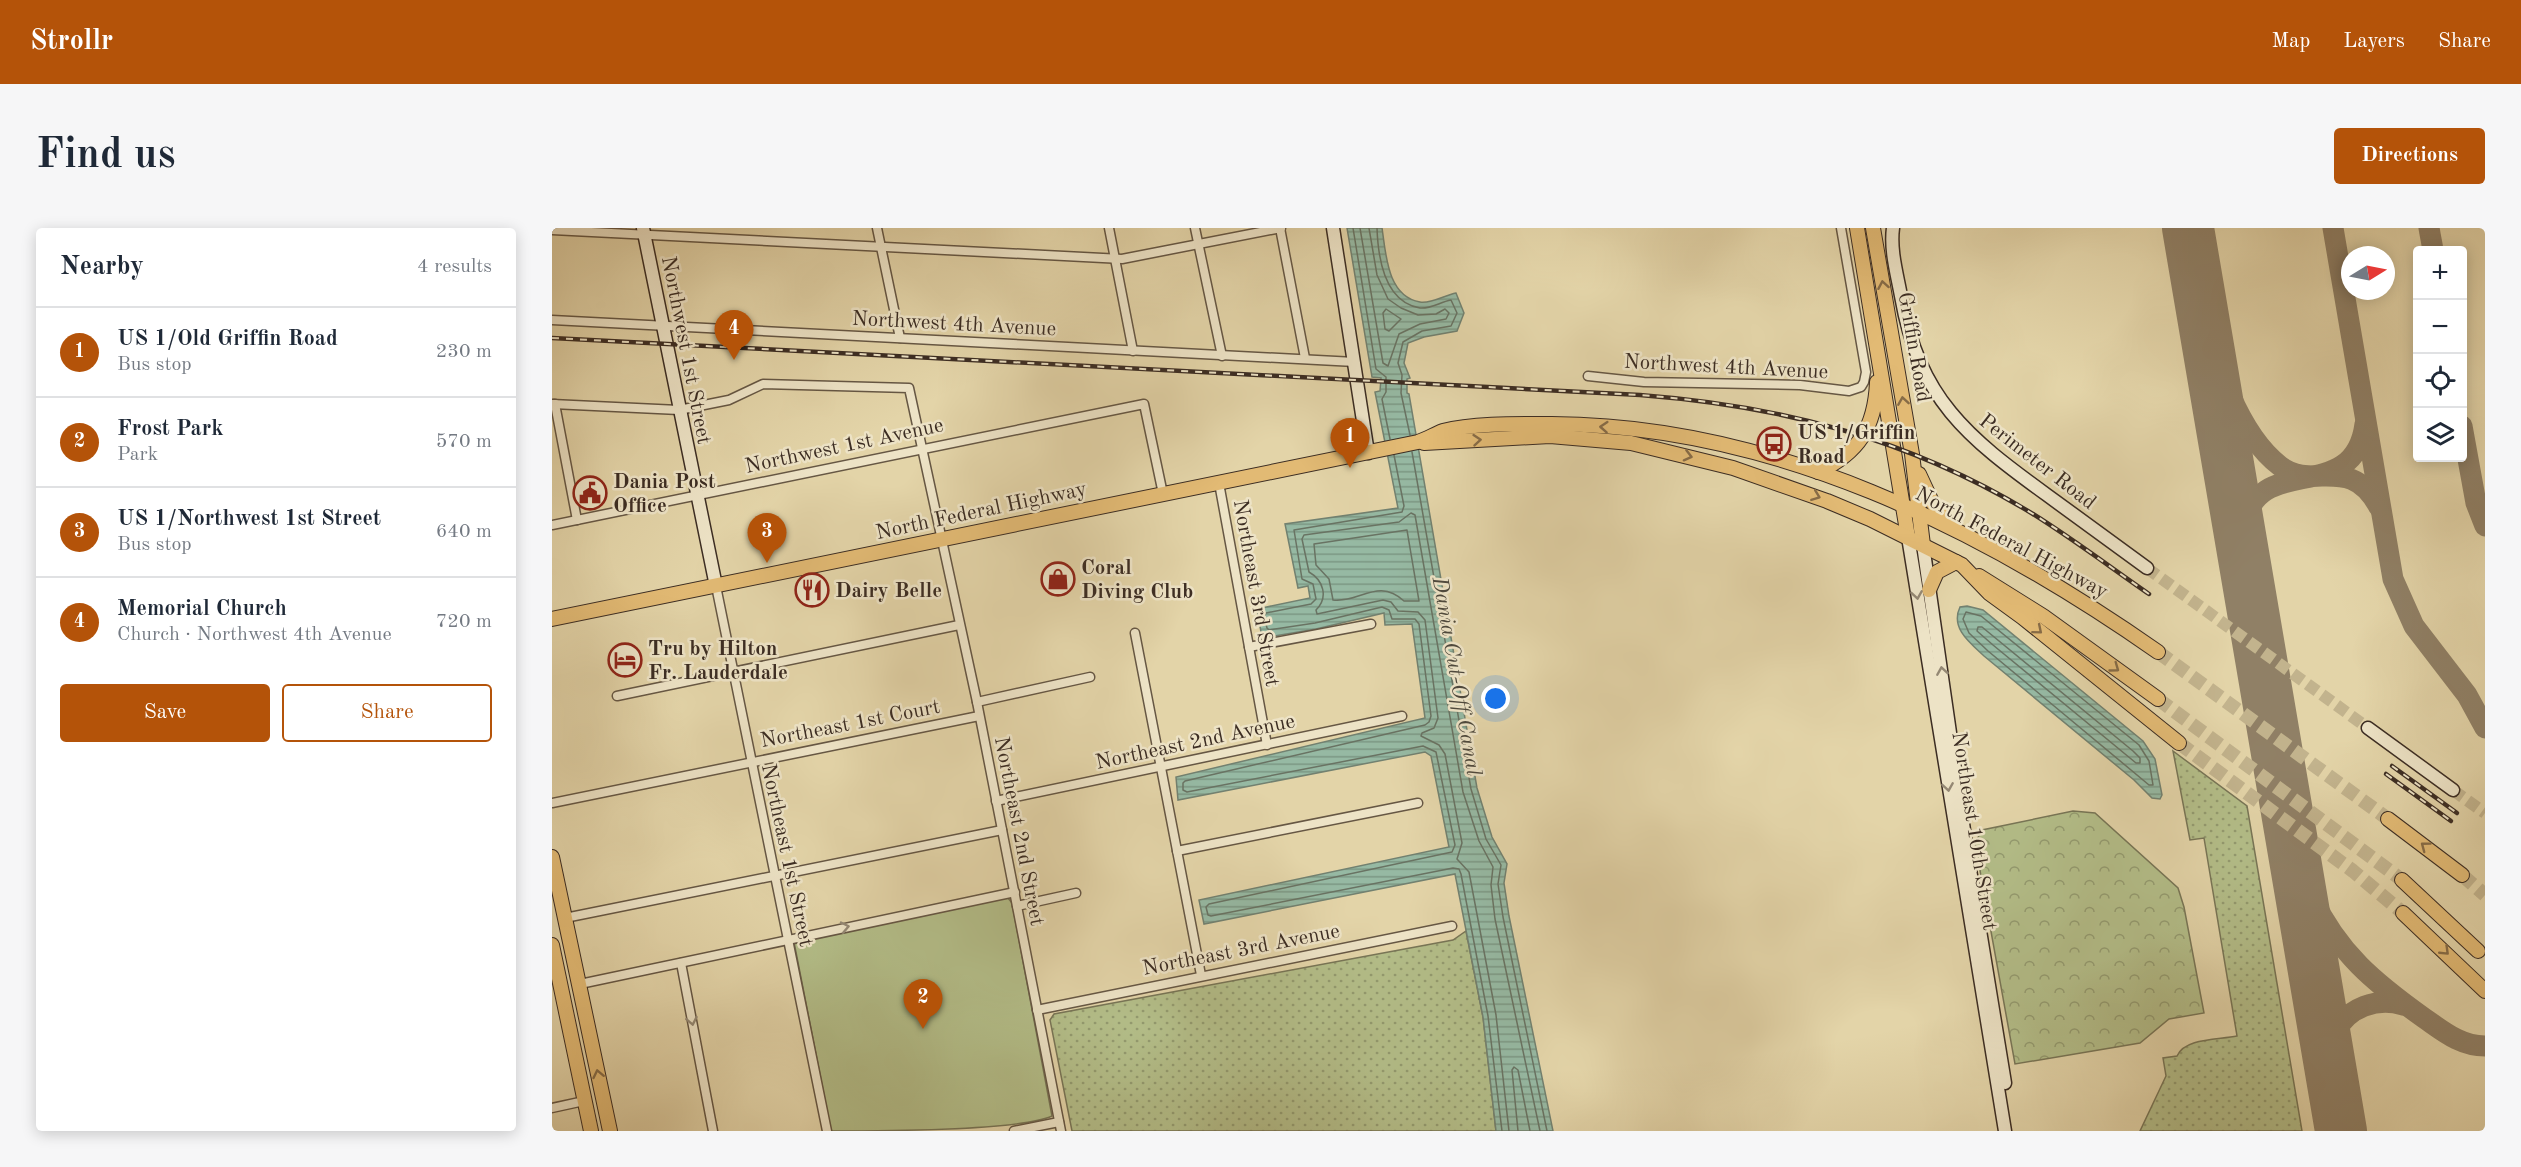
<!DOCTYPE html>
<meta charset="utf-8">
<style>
body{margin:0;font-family:"Old Standard TT",serif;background:#f6f6f7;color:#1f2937}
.controls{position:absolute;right:18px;top:18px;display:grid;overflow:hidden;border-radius:6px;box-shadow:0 3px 15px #0003}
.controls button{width:54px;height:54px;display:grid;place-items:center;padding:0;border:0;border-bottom:2px solid #e0e1e3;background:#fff;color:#1f2937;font:30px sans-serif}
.compass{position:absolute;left:1789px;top:18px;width:54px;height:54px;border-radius:50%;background:#fff;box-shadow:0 3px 15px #0003;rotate:80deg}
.you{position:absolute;left:944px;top:471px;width:21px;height:21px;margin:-15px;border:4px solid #fff;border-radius:50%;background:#1a73e8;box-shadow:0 0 0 9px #1a73e833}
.badge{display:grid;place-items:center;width:39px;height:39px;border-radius:50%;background:#b45309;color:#fff;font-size:20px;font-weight:700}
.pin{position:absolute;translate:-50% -50px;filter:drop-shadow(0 2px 3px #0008)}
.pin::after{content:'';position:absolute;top:32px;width:21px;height:18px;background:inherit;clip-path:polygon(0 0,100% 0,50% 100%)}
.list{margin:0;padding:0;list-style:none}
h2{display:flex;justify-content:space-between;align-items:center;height:78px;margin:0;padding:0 24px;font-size:26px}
h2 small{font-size:20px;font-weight:400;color:#747a83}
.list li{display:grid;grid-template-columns:39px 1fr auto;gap:18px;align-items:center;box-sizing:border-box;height:90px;padding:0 24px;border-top:2px solid #e0e1e3}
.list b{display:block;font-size:22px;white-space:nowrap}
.list p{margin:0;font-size:20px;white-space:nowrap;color:#747a83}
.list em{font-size:20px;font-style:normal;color:#747a83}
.actions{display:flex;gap:12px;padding:18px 24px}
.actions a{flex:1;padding:14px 0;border:2px solid #b45309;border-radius:6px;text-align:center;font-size:21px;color:#b45309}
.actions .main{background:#b45309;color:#fff}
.icon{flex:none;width:33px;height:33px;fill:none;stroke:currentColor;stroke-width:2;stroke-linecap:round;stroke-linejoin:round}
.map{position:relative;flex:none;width:1933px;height:903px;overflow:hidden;border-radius:6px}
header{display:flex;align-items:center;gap:36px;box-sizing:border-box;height:84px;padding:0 30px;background:#b45309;color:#fff}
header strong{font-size:28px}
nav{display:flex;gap:33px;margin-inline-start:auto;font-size:21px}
.intro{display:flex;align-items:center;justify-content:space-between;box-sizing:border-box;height:144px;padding:0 36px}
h1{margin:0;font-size:42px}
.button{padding:15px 27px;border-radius:6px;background:#b45309;color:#fff;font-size:21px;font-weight:700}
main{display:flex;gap:36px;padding:0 36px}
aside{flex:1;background:#fff;border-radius:6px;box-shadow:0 3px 15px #0003}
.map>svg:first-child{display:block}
.grass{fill:url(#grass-dots);stroke:#787556;stroke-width:1.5}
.forest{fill:url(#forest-crowns);stroke:#787556;stroke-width:1.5}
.park{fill:#b3bd88;stroke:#787556;stroke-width:1.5}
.water{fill:url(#water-rules);stroke:#728170;stroke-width:1.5}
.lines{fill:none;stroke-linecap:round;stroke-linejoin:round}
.shore{stroke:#697363;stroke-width:1.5}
.taxiway{stroke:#908066;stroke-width:21}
.runway{stroke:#908066;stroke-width:52}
.secondary-tunnel{stroke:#c2b38d;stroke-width:12;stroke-dasharray:12 6;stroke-linecap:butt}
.primary-tunnel{stroke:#c2b38d;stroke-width:14;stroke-dasharray:14 7;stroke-linecap:butt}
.street-casing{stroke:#665744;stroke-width:11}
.secondary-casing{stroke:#3c2d23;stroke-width:15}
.primary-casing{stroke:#3c2d23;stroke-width:16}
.street{stroke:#ede3c6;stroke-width:8}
.secondary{stroke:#ede3c6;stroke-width:12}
.primary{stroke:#e2ba74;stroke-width:14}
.rail-casing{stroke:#3c2d23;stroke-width:4.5}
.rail{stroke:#ede3c6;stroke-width:2;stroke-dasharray:7;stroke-linecap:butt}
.oneway{stroke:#876c47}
.oneway2{stroke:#948874}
.labels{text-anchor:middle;stroke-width:5;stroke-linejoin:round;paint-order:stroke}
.street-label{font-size:21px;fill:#3c2d23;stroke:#ede3c6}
.poi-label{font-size:21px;font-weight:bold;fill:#3c2d23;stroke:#ede3c6;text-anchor:start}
.water-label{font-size:22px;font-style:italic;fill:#4e493d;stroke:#ede3c6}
</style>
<header>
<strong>Strollr</strong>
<nav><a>Map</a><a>Layers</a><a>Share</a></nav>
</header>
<div class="intro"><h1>Find us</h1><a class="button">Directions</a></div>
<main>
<aside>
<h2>Nearby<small>4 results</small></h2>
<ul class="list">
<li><span class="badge">1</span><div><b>US 1/Old Griffin Road</b><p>Bus stop</p></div><em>230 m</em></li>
<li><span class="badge">2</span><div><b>Frost Park</b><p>Park</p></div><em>570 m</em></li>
<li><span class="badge">3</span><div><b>US 1/Northwest 1st Street</b><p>Bus stop</p></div><em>640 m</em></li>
<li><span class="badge">4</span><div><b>Memorial Church</b><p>Church · Northwest 4th Avenue</p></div><em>720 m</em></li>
</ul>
<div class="actions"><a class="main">Save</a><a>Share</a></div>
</aside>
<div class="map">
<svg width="1933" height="903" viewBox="0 0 1933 903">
<defs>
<pattern id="grass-dots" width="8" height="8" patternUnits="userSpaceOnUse" patternTransform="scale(1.5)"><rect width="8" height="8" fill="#b3bd88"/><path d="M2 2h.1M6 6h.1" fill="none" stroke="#939a6f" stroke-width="1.8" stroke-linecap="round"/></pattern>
<pattern id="forest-crowns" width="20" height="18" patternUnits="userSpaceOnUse" patternTransform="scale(1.5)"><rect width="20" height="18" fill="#b3bd88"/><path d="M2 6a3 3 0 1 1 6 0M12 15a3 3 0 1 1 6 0" fill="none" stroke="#939a6f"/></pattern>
<pattern id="water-rules" width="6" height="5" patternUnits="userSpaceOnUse" patternTransform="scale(1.5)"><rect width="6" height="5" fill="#96b9a3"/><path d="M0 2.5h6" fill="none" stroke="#7c9784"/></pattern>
</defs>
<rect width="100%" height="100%" fill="#e3d4a8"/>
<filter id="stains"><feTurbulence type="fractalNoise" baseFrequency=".00333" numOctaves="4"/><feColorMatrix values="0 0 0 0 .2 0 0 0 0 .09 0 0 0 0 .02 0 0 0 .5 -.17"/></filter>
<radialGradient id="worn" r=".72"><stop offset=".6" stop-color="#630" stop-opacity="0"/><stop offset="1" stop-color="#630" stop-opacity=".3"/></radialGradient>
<g class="grass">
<path d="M1621,523L1695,578L1750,903H1588L1614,848L1611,830L1625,828C1633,810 1665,812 1685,808L1652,610L1638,612Z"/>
<polygon points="914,703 931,789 944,903 520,903 498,792 502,786 901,712"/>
</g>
<polygon class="forest" points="1521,583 1543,585 1626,660 1632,679 1652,785 1617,791 1588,815 1463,836 1423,615 1430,602"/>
<path class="park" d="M451,670H456L460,675L500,888C467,903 325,903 279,903L242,714Z"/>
<g class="water">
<path d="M795,0H830C834,26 835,68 868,74C879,76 893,67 904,65L912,85L905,103L872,109L856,115L852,135L858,150L855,151V165L857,166L925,560L940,609L955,636L952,655L957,688L1001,903H944L931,789L903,646L652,696L647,672L897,619L879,528L873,524L626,572L624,549L873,490L860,396L833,397L832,385L764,401L710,410L705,381L758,370L756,358L746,360L733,296L846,280L823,164L828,163L829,150L820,149Z"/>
<path d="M1415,378L1431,382L1591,513L1603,531L1610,567L1608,571L1600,570L1582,552L1432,428C1418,415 1398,400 1408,379Z"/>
</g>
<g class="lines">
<g class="shore">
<polyline points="801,0 824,141 834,149 834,164 830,171 838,211"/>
<polyline points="808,0 831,135 836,138 847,106 868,96 894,91 897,85 893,81 884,86 866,87 849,80 836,71 825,47 817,0"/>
<path d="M825,0C826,29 832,74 868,80C879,81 888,74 899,72L905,85L899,98L870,103L851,114L846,135L850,147L849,165L858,207"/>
<polygon points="834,81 849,91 837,103 833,101 831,85"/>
<polyline points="860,224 919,561 934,611 949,637 946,656 951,689 995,903"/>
<polyline points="842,227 852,278 850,284 742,302 750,351 761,356 764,371 759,376 714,385 712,388 715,400 717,402 763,395 830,379 837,382 840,391 863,391 867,396 879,488 877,494 873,497 633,553 631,555 631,562 635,564 871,518 884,524 903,617 900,624 657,676 654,679 656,687 659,688 901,640 907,641 909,646 936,788 950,903"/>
<path d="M855,302L867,373H852C826,349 808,375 781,372L777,351L764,337L762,316Z"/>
<polygon points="1414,384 1429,388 1587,517 1597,533 1601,557 1597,557 1436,423 1417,405 1411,391"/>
<polygon points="1426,399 1430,399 1581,523 1588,530 1588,535 1584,535 1441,417 1425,403"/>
<path d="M957,903L944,787L917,644L905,631L910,615L893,526L887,517L869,508L870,505L882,500L886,490L873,392L866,384L846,383L839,374L831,372L765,386L764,382C777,369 771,352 757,344L750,311L752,307L847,294L859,285L863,287L911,564L927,613L941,639L939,657L943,691L988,903"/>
<polyline points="966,903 960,842 962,839 966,842 978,903"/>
</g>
<g class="taxiway">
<polyline points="1781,0 1841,351 1862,398 1915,467 1933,500"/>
<polyline points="1877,0 1881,22"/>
<path d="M1650,84C1664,133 1685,205 1728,238C1762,264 1798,225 1827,279"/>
<polyline points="1910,198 1924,275 1933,298"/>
<path d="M1692,330C1691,320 1690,308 1692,298C1705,222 1802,280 1813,196"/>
<path d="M1738,604C1745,626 1751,649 1760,669C1786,725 1823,755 1872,790C1891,803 1908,818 1933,818"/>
<path d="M1779,842C1779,830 1778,816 1783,805C1795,779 1826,769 1851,777"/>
</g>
<polyline class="runway" points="1636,0 1789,903"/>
<g class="secondary-tunnel">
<polyline points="1595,340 1816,500"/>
<polyline points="1901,562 1933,585"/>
</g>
<g class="primary-tunnel">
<polyline points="1606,424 1836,591"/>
<polyline points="1606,471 1850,652"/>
<polyline points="1627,515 1801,643 1851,685"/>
<polyline points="1910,647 1933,667"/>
</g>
<g class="street-casing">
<g id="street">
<polyline points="325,0 348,110"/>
<polyline points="557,0 581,123"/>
<polyline points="643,0 670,128"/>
<polyline points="728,0 753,130"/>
<polyline points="0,2 570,31 729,0"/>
<polyline points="0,92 803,134"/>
<polyline points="1036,148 1092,154 1248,157 1297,163 1309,159 1312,154 1314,144 1289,0"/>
<polyline points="0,176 127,182 177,172 211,156 357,160 425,474 509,903"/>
<polyline points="3,176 25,292"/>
<polyline points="667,255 715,517"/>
<polyline points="0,297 592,176 611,266"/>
<polyline points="164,358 275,903"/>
<polyline points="583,405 649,747"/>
<polyline points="697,419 819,396"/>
<polyline points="65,468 407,397"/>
<polyline points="425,474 538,449"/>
<polyline points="444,573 850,488"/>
<polyline points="0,575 427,488"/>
<polyline points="625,623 866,575"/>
<polyline points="465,678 524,665"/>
<polyline points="13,690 450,602"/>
<polyline points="129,735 161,903"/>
<polyline points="28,756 463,664"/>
<polyline points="485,782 900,698"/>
<polyline points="0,880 32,873"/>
<polyline points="462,903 507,894"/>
</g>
</g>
<g class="secondary-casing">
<g id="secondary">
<polyline points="91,0 164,358"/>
<polyline points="781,0 816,225"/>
<path d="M1341,0C1338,22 1345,46 1349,68C1367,171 1415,209 1495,267C1529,292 1562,316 1595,340"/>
<polyline points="1356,309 1453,903"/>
<polyline points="1371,317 1415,623 1453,855"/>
<polyline points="1816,500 1901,562"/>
</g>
</g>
<g class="primary-casing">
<g id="primary">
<polyline points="1305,0 1356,309"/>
<polyline points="1321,0 1360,226 1371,317"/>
<polyline points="872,215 998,208 1079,215 1181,240 1275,273 1318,291 1410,337 1437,365 1470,389 1627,515"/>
<path d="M1266,244C1307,225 1323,199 1325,154"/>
<polyline points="1367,246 1380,274 1400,299"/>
<polyline points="1427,348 1491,388 1606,471"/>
<polyline points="1377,362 1385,344 1404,334"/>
<path d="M0,391L866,214C875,211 883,206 891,203C921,195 969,196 1000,196C1221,197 1429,300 1606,424"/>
<polyline points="1836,591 1910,647"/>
<polyline points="0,629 58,903"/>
<polyline points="1850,652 1926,723"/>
<polyline points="1851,685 1933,763"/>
<polyline points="0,717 39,903"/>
</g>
</g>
<use href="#street" class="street"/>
<use href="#secondary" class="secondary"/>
<use href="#primary" class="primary"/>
<g class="rail-casing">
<g id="rail">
<path d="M0,110L1088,167C1231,178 1358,211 1481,286C1521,311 1558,339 1597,366"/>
<polyline points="1840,538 1905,585"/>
<polyline points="1834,546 1899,593"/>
</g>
</g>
<use href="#rail" class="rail"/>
</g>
<defs><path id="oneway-chevron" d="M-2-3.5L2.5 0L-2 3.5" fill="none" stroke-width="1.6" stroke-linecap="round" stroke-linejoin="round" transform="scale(1.5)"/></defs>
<g class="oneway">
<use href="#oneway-chevron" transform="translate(1331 57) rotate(-100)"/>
<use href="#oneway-chevron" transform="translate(1351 173) rotate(-99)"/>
<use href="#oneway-chevron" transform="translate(1052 199) rotate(-176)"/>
<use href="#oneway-chevron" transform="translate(925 212) rotate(-5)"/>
<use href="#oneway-chevron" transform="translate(1136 228) rotate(14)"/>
<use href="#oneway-chevron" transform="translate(1264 268) rotate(21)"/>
<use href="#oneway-chevron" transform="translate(1486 402) rotate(40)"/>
<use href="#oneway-chevron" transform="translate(1563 440) rotate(36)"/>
<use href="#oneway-chevron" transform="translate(1873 618) rotate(-143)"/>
<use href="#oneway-chevron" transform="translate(1893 723) rotate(44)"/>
<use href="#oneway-chevron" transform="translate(46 846) rotate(-102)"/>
</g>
<g class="oneway2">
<use href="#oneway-chevron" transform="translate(1365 367) rotate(81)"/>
<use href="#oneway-chevron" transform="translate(1390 443) rotate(-99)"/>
<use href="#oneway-chevron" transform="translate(1396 559) rotate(81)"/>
<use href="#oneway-chevron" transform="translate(293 699) rotate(-12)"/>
<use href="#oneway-chevron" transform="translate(140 793) rotate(79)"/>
</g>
<defs>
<g id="bus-ring" transform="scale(1.725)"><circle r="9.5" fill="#ede3c6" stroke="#8f2418" stroke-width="1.5"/><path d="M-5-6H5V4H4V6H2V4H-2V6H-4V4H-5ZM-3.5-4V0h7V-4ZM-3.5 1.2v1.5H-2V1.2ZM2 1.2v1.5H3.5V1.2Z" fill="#8f2418"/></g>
<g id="civic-ring" transform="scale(1.725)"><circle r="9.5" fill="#ede3c6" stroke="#8f2418" stroke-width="1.5"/><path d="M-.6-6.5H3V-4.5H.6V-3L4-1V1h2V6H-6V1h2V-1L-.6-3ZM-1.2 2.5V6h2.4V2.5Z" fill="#8f2418"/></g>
<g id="shop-ring" transform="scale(1.725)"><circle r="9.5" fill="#ede3c6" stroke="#8f2418" stroke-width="1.5"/><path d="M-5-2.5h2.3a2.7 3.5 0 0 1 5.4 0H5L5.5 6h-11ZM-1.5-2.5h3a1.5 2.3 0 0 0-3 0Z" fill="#8f2418"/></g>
<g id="restaurant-ring" transform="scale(1.725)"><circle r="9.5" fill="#ede3c6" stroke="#8f2418" stroke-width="1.5"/><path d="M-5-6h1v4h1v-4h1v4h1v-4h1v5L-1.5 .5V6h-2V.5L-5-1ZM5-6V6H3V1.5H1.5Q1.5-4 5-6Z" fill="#8f2418"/></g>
<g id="hotel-ring" transform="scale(1.725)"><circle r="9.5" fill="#ede3c6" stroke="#8f2418" stroke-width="1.5"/><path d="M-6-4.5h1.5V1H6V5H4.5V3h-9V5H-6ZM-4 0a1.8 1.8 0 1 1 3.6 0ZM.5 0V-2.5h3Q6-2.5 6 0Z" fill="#8f2418"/></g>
</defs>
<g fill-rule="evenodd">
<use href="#bus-ring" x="1222" y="216"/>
<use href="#civic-ring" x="38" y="265"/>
<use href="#shop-ring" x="506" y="351"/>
<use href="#restaurant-ring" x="260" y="362"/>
<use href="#hotel-ring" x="73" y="432"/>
</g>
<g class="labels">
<g class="street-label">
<text transform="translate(402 95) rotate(3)" y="7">Northwest 4th Avenue</text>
<text transform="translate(1363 119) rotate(80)" y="7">Griffin Road</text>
<text transform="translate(135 122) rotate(79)" y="7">Northwest 1st Street</text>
<text transform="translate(1174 138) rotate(3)" y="7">Northwest 4th Avenue</text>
<text transform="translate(292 217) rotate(-12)" y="7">Northwest 1st Avenue</text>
<text transform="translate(1486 233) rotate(38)" y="7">Perimeter Road</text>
<text transform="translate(429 282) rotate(-12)" y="7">North Federal Highway</text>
<text transform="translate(1460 314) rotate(28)" y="7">North Federal Highway</text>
<text transform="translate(705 365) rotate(80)" y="7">Northeast 3rd Street</text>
<text transform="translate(298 495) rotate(-11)" y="7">Northeast 1st Court</text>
<text transform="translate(643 513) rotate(-12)" y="7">Northeast 2nd Avenue</text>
<text transform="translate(468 603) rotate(79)" y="7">Northeast 2nd Street</text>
<text transform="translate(1423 603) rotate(81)" y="7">Northeast 10th Street</text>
<text transform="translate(236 627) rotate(78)" y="7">Northeast 1st Street</text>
<text transform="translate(689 721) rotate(-11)" y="7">Northeast 3rd Avenue</text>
</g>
<g class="poi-label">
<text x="1245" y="211">US 1/Griffin<tspan x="1245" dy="24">Road</tspan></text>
<text x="61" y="260">Dania Post<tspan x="61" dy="24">Office</tspan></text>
<text x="529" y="346">Coral<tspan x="529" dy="24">Diving Club</tspan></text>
<text x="283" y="369">Dairy Belle</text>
<text x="96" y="427">Tru by Hilton<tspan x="96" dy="24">Fr. Lauderdale</tspan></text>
</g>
<g class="water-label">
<text transform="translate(906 448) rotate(80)" y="8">Dania Cut-Off Canal</text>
</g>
</g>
<rect width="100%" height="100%" filter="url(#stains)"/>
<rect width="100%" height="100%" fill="url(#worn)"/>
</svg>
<div class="controls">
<button>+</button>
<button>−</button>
<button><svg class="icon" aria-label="locate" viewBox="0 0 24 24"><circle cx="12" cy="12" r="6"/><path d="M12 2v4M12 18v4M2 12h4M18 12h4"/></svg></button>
<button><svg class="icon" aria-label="layers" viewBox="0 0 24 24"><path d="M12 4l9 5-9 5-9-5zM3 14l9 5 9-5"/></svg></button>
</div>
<svg class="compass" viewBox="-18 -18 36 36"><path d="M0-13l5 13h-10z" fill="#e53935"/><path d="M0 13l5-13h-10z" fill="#747a83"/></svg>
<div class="you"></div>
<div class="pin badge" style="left:798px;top:240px">1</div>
<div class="pin badge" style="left:371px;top:801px">2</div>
<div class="pin badge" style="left:215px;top:335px">3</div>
<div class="pin badge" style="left:182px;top:132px">4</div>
</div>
</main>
